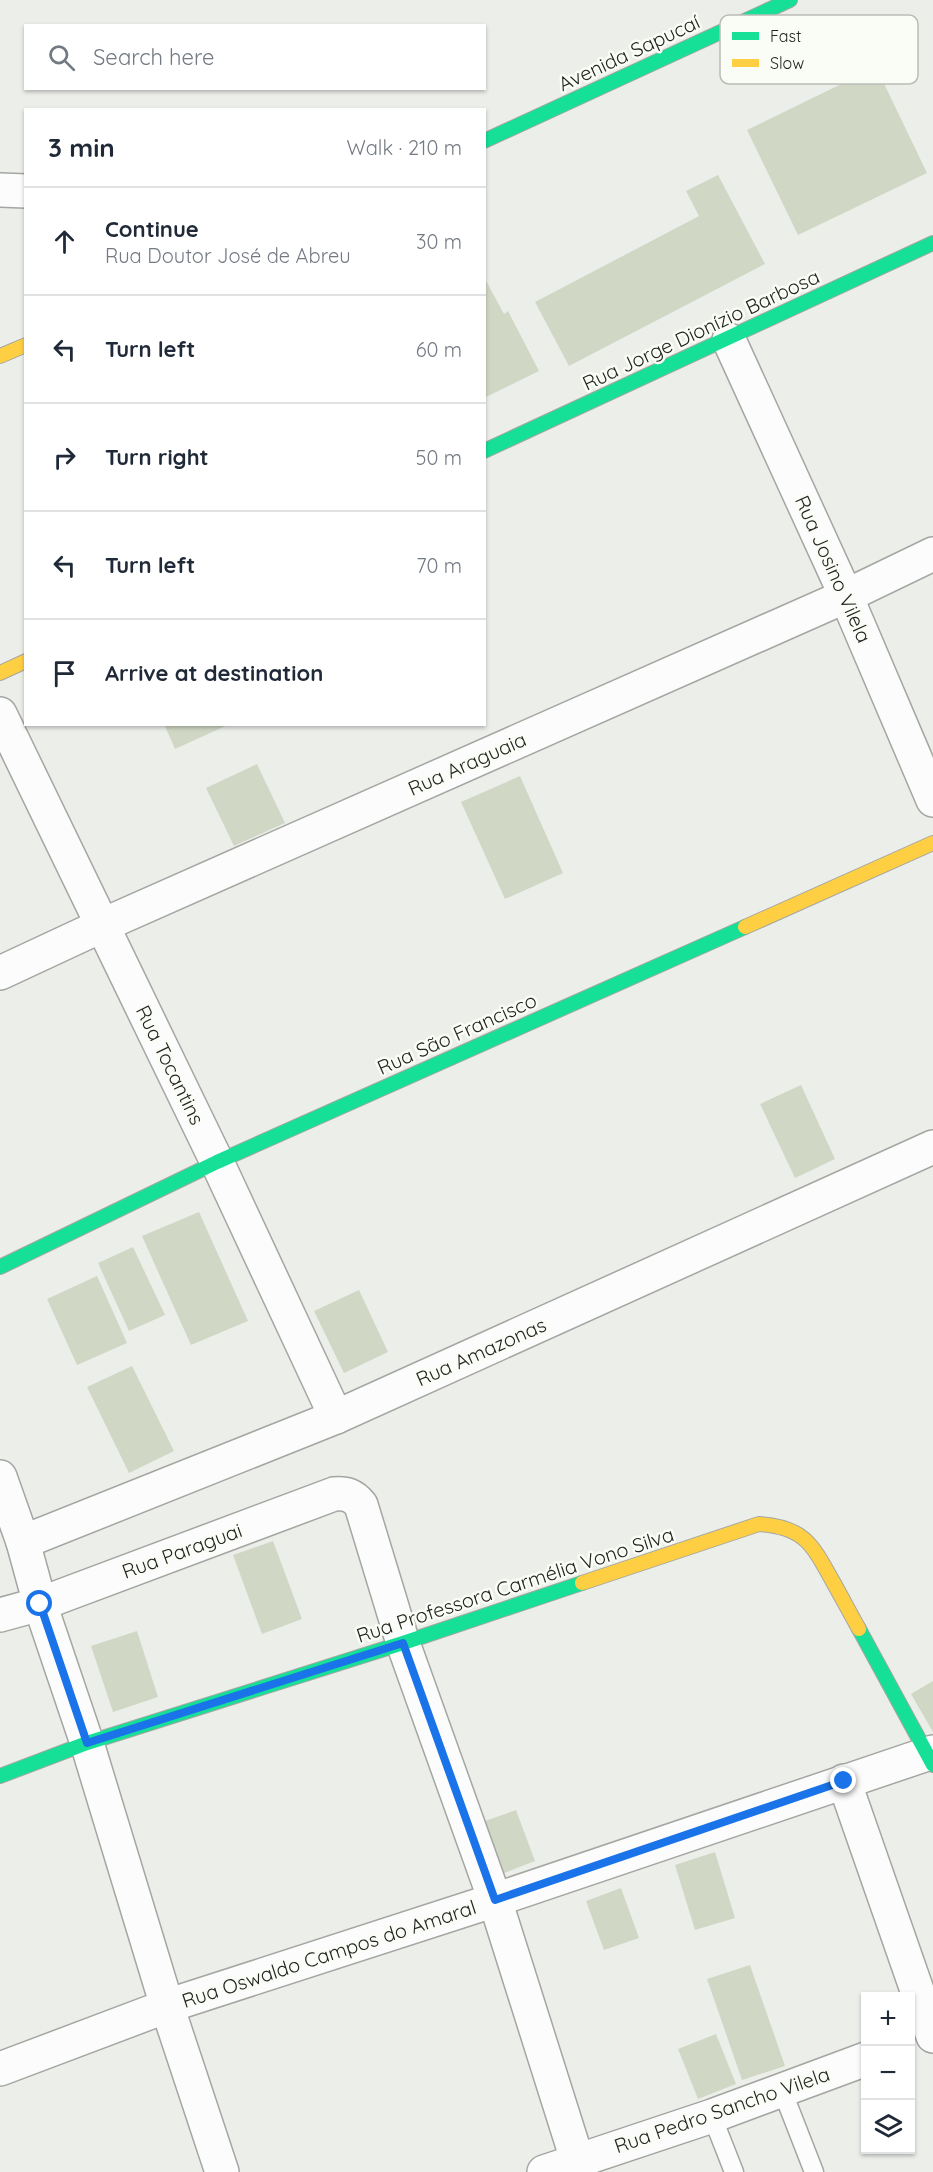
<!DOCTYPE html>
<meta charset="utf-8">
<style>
body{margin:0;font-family:Quicksand,sans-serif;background:#f6f6f7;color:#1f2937}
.controls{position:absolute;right:18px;bottom:18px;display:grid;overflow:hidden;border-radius:0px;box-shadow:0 2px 4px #0004}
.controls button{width:54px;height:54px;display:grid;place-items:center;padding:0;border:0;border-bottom:2px solid #e0e1e3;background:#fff;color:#1f2937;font:30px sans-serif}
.stop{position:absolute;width:18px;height:18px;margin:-14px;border:4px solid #1a73e8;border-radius:50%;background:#fff}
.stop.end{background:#1a73e8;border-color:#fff;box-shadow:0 2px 6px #0008}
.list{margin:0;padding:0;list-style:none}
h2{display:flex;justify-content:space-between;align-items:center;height:78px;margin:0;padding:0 24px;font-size:26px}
h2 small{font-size:20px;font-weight:400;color:#747a83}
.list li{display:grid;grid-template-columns:39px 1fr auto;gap:18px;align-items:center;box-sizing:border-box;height:108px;padding:0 24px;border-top:2px solid #e0e1e3}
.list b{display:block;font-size:22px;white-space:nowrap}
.list p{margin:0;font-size:20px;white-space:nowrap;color:#747a83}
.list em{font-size:20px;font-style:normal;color:#747a83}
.icon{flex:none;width:33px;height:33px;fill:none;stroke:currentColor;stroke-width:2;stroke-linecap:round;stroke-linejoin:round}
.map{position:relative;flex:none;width:933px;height:2172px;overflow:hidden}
.search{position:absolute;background:#fff;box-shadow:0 2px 4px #0004;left:24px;top:24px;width:462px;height:66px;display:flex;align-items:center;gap:15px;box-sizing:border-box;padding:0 21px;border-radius:0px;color:#747a83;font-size:22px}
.panel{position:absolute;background:#fff;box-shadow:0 2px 4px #0004;left:24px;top:108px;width:462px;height:618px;border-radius:0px}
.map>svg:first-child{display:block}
.building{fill:#d0d8c5}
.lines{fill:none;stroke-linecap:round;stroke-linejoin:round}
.lane-casing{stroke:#a4a6a2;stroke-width:21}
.street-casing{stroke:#a4a6a2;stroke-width:36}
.fast-casing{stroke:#a4a6a2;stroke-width:16}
.slow-casing{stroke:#a4a6a2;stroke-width:16}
.lane{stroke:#fcfcfc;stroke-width:18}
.street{stroke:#fcfcfc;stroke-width:33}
.fast{stroke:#16e098;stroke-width:14}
.slow{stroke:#ffcf43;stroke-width:14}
.route{stroke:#1a73e8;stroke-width:8}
.labels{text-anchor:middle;stroke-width:5;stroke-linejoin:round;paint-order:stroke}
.street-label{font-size:20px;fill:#242523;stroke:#fafdf6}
.key{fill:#fafdf6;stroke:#babcb7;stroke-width:1.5}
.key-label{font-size:16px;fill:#242523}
</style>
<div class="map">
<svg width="933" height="2172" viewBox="0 0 933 2172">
<rect width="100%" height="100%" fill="#eceeea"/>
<g class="building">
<polygon points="876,67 927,173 798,235 747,130"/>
<polygon points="718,175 765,264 569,366 535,302 699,216 686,191"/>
<polygon points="484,277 504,314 508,311 539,371 484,398"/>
<polygon points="164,724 230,724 175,749"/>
<polygon points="257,764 285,823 234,846 206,788"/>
<polygon points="520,776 563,873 505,899 461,802"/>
<polygon points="801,1085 835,1159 795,1178 760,1104"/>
<polygon points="199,1212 248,1321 191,1345 142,1236"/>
<polygon points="133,1247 165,1315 129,1331 98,1263"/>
<polygon points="97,1276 127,1343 77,1365 47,1299"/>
<polygon points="359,1290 388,1352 344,1373 314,1311"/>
<polygon points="132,1366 174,1451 129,1473 87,1387"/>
<polygon points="273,1541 302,1619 262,1634 233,1555"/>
<polygon points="137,1631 158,1697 113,1712 91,1646"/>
<polygon points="933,1681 933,1732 911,1694"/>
<polygon points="516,1810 535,1861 504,1873 485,1821"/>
<polygon points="715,1852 735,1918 695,1930 675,1865"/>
<polygon points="621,1888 639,1938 604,1950 586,1901"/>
<polygon points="750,1965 785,2066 742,2080 707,1979"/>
<polygon points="716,2034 736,2084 698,2099 678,2049"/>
</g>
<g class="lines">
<g class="lane-casing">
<g id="lane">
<polyline points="782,2090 814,2172"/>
<polyline points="712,2116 734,2172"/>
</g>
</g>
<g class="street-casing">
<g id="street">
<polyline points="0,190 26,191"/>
<polyline points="729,340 846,596 933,800"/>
<polyline points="0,714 217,1162 336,1417"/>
<polyline points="0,973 103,925 846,596 933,554"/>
<polyline points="0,1477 23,1542 40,1604 87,1743 167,2006 222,2172"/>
<polyline points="23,1542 336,1417 933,1147"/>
<path d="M0,1615L40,1604L334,1494C346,1493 353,1495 361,1505L403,1643L495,1900L581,2172"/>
<polyline points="844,1781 933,2036"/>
<polyline points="0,2069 167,2006 495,1900 933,1752"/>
<polyline points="544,2172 712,2116 866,2059"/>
</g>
</g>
<g class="fast-casing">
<g id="fast">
<polyline points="484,141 790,0"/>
<polyline points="484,451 933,243"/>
<polyline points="0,1267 217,1162 745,927"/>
<polyline points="859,1629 933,1765"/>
<polyline points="0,1776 87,1743 403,1643 582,1583"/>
</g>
</g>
<g class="slow-casing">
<g id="slow">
<polyline points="0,356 26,345"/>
<polyline points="0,673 26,661"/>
<polyline points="745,927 933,843"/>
<path d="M582,1583L759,1524C804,1527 812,1544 832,1580C841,1596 850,1613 859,1629"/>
</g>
</g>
<use href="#lane" class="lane"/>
<use href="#street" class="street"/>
<use href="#fast" class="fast"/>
<use href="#slow" class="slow"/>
</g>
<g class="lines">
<polyline class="route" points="40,1604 87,1743 403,1643 495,1900 844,1781"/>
</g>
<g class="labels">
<g class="street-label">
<text transform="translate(629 53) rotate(-25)" y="7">Avenida Sapucaí</text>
<text transform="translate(701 330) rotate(-25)" y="7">Rua Jorge Dionízio Barbosa</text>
<text transform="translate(833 569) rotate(66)" y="7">Rua Josino Vilela</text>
<text transform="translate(467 764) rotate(-24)" y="7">Rua Araguaia</text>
<text transform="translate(457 1034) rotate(-24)" y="7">Rua São Francisco</text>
<text transform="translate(170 1065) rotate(64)" y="7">Rua Tocantins</text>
<text transform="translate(481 1352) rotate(-24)" y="7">Rua Amazonas</text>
<text transform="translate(182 1551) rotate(-20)" y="7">Rua Paraguai</text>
<text transform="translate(515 1585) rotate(-18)" y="7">Rua Professora Carmélia Vono Silva</text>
<text transform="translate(329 1954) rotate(-18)" y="7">Rua Oswaldo Campos do Amaral</text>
<text transform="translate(722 2110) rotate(-19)" y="7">Rua Pedro Sancho Vilela</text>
</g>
</g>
<rect x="720" y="15" width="198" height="69" rx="9" class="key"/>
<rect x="732" y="32" width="27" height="8" fill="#16e098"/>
<rect x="732" y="59" width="27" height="8" fill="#ffcf43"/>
<g class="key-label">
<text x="770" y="42">Fast</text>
<text x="770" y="69">Slow</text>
</g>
</svg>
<div class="controls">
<button>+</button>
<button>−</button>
<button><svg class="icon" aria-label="layers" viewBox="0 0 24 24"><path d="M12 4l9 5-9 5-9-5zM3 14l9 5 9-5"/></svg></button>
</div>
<div class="stop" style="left:40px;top:1604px"></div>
<div class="stop end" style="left:844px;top:1781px"></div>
<div class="search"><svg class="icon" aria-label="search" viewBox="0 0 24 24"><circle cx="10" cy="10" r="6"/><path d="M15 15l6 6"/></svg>Search here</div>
<section class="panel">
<h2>3 min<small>Walk · 210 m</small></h2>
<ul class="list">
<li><svg class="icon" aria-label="ahead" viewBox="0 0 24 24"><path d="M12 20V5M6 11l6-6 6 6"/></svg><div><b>Continue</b><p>Rua Doutor José de Abreu</p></div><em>30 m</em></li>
<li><svg class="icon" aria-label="left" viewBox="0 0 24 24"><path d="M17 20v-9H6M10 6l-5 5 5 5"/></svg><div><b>Turn left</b></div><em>60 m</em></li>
<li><svg class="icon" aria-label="right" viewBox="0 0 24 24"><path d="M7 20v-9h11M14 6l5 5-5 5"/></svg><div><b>Turn right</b></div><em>50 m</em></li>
<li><svg class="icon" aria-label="left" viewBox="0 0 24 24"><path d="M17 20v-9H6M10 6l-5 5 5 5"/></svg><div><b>Turn left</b></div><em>70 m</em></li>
<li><svg class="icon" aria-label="arrive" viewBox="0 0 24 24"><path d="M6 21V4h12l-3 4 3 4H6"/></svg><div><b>Arrive at destination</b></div></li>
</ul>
</section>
</div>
